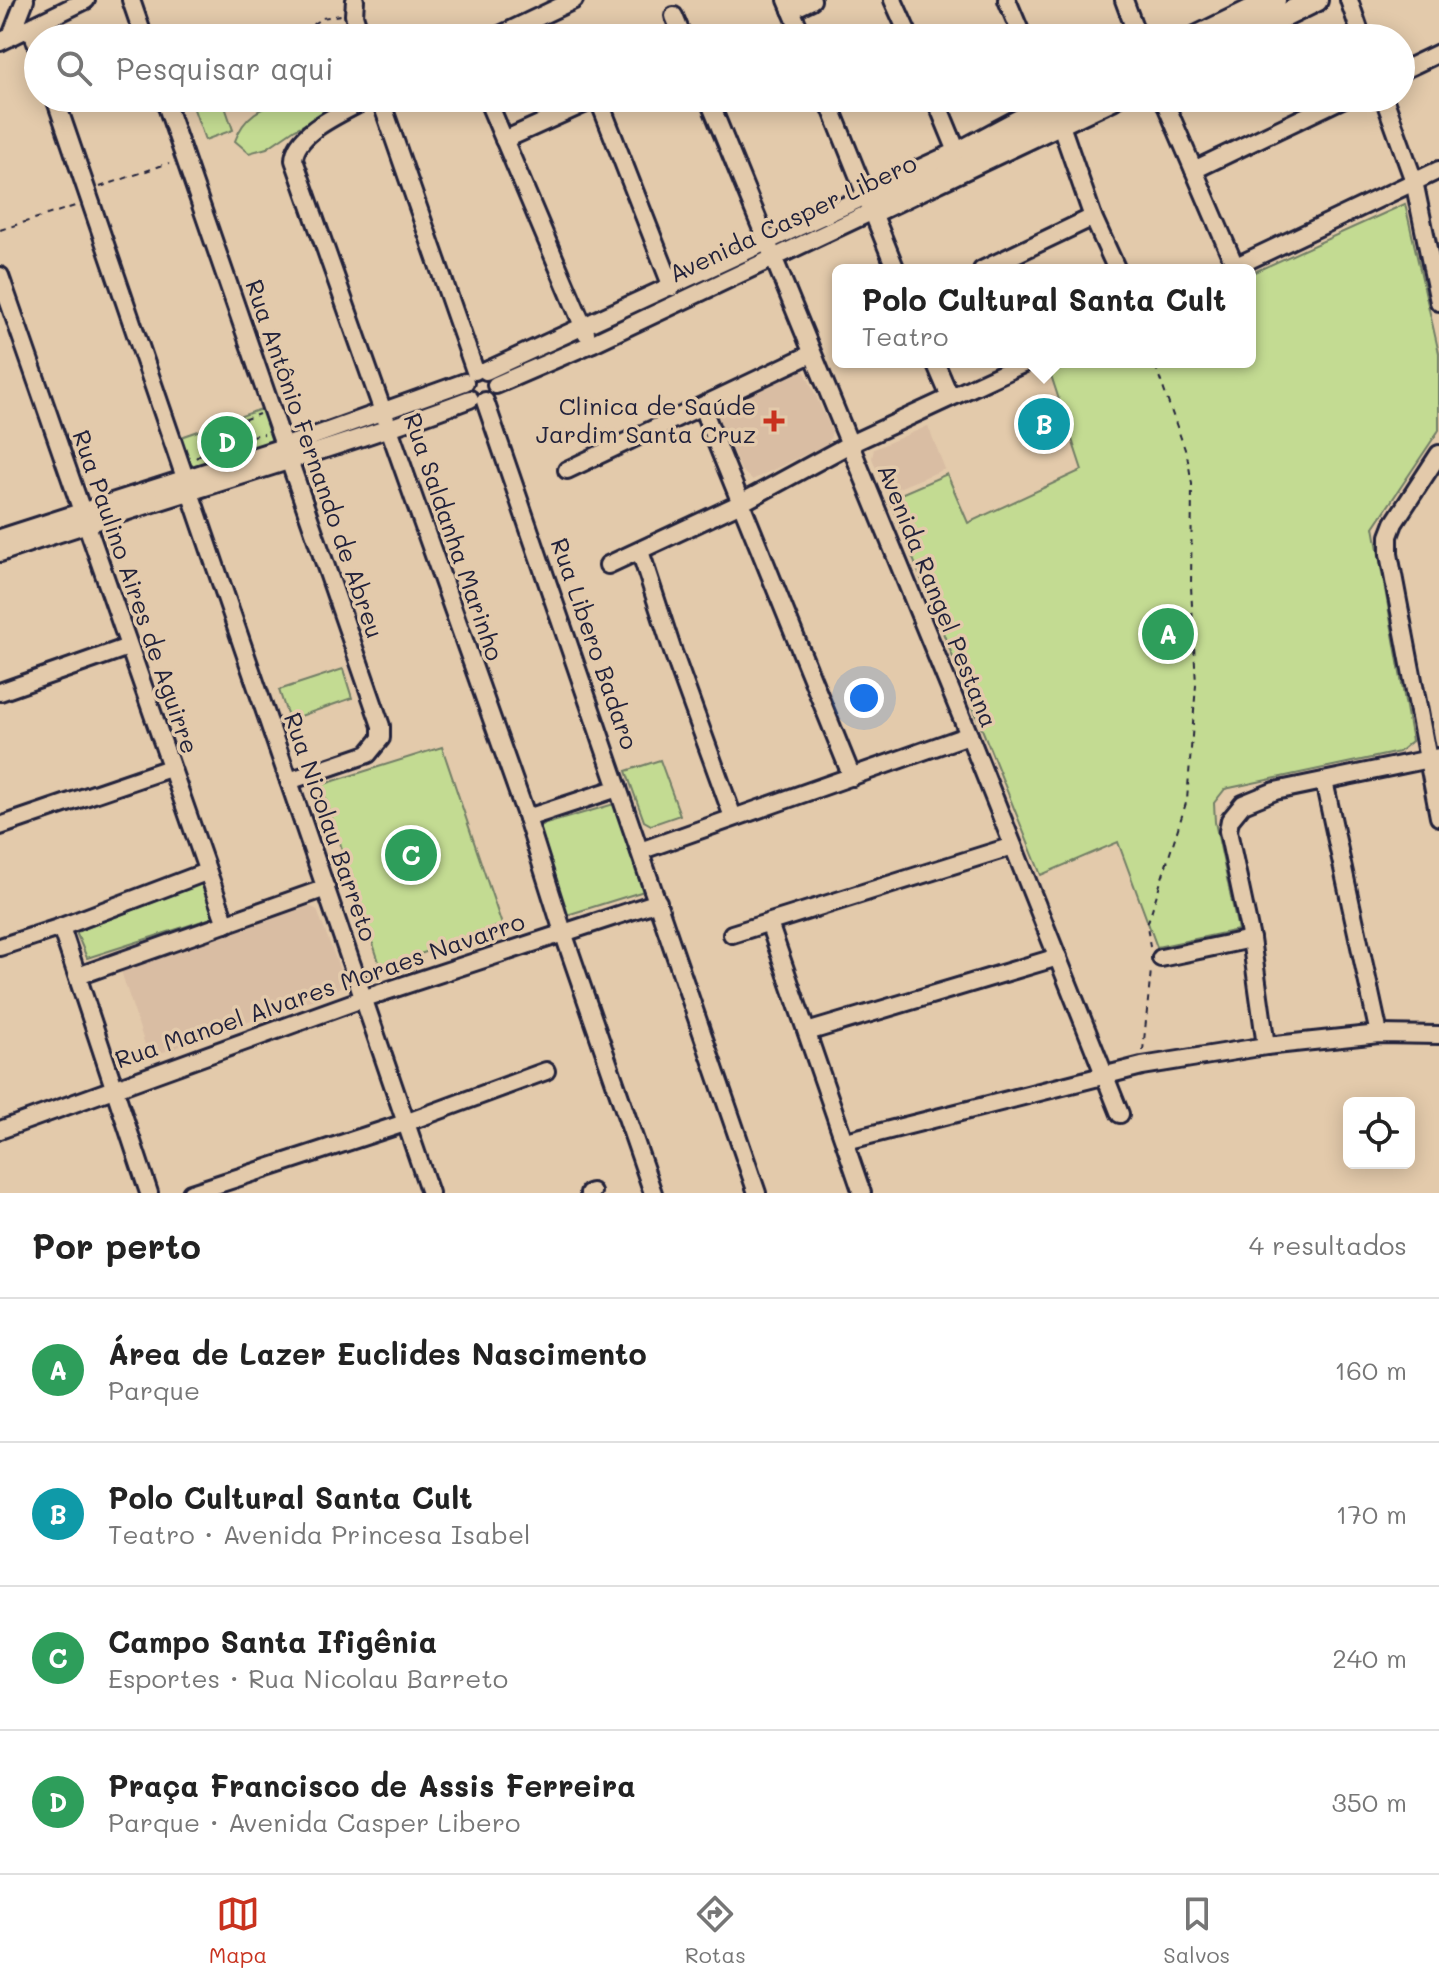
<!DOCTYPE html>
<html lang="pt">
<meta charset="utf-8">
<style>
body{margin:0;font-family:Mali,sans-serif;background:#f6f6f6;color:#222}
.controls{position:absolute;right:24px;bottom:24px;display:grid;overflow:hidden;border-radius:12px;box-shadow:0 4px 20px #0003}
.controls button{width:72px;height:72px;display:grid;place-items:center;padding:0;border:0;border-bottom:2px solid #e0e0e0;background:#fff;color:#222;font:40px sans-serif}
.you{position:absolute;left:864px;top:698px;width:28px;height:28px;margin:-20px;border:6px solid #fff;border-radius:50%;background:#1a73e8;box-shadow:0 0 0 12px #1a73e833}
.badge{display:grid;place-items:center;width:52px;height:52px;border-radius:50%;background:#c8321e;color:#fff;font-size:26px;font-weight:700}
.pin{position:absolute;translate:-50% -50%;border:4px solid #fff;box-shadow:0 2px 8px #0006}
.popup{position:absolute;left:832px;top:264px;width:424px;height:104px;box-sizing:border-box;display:grid;place-content:center;border-radius:12px;background:#fff;filter:drop-shadow(0 2px 6px #0005);font-size:26px;white-space:nowrap;color:#767676}
.popup b{font-size:30px;color:#222}
.popup::after{content:'';position:absolute;left:50%;top:100%;margin-left:-16px;border:16px solid transparent;border-top-color:#fff}
.list{margin:0;padding:0;list-style:none}
h2{display:flex;justify-content:space-between;align-items:center;height:104px;margin:0;padding:0 32px;font-size:34px}
h2 small{font-size:26px;font-weight:400;color:#767676}
.list li{display:grid;grid-template-columns:52px 1fr auto;gap:24px;align-items:center;box-sizing:border-box;height:144px;padding:0 32px;border-top:2px solid #e0e0e0}
.list b{display:block;font-size:30px;white-space:nowrap}
.list p{margin:0;font-size:26px;white-space:nowrap;color:#767676}
.list em{font-size:26px;font-style:normal;color:#767676}
.icon{flex:none;width:44px;height:44px;fill:none;stroke:currentColor;stroke-width:2;stroke-linecap:round;stroke-linejoin:round}
.map{position:relative;flex:none;width:1439px;height:1193px;overflow:hidden}
.search{position:absolute;background:#fff;box-shadow:0 4px 20px #0003;left:24px;right:24px;top:24px;height:88px;display:flex;align-items:center;gap:20px;box-sizing:border-box;padding:0 28px;border-radius:44px;color:#767676;font-size:30px}
.sheet{height:680px;background:#fff}
nav{display:flex;justify-content:space-around;align-items:center;box-sizing:border-box;height:112px;border-top:2px solid #e0e0e0;background:#fff;font-size:22px;color:#767676}
nav a{display:grid;justify-items:center;gap:4px}
nav .on{color:#c8321e}
.map>svg:first-child{display:block}
.built{fill:#d9bda3}
.green{fill:#c3db92;stroke:#727e66;stroke-width:2}
.lines{fill:none;stroke-linecap:round;stroke-linejoin:round}
.street-casing{stroke:#22223b;stroke-width:22}
.secondary-casing{stroke:#22223b;stroke-width:28}
.path{stroke:#22223b;stroke-width:2;stroke-dasharray:6 6;stroke-linecap:butt}
.street{stroke:#e3caab;stroke-width:16}
.secondary{stroke:#e3caab;stroke-width:22}
.poi-dot{fill:#c8321e;stroke:#e3caab;stroke-width:3}
.labels{text-anchor:middle;stroke-width:7;stroke-linejoin:round;paint-order:stroke}
.street-label{font-size:24px;fill:#22223b;stroke:#e3caab}
.poi-label{font-size:24px;fill:#22223b;stroke:#e3caab;text-anchor:end}
</style>
<div class="map">
<svg width="1439" height="1193" viewBox="0 0 1439 1193">
<rect width="100%" height="100%" fill="#e3caab"/>
<filter id="ink" filterUnits="userSpaceOnUse"><feTurbulence type="fractalNoise" baseFrequency=".0125" numOctaves="2"/><feDisplacementMap in="SourceGraphic" scale="16" xChannelSelector="R" yChannelSelector="G"/><feConvolveMatrix kernelMatrix="1 2 1 2 8 2 1 2 1" color-interpolation-filters="sRGB"/></filter>
<g filter="url(#ink)">
<g class="built">
<polygon points="804,370 832,431 829,443 752,480 741,470 715,411"/>
<polygon points="928,426 945,469 886,493 872,458 874,449"/>
<polygon points="310,906 317,910 344,980 337,991 149,1057 120,968"/>
</g>
<g class="green">
<polygon points="190,98 222,98 233,130 205,140"/>
<path d="M286,98H346V104L295,129L267,148L249,153L235,141C244,115 261,108 286,98Z"/>
<polygon points="1405,204 1439,353 1439,430 1374,527 1412,741 1399,752 1225,789 1214,803 1215,822 1238,930 1157,947 1118,842 1041,875 889,499 947,474 968,523 1082,470 1048,366 1057,362 1250,362 1250,274"/>
<polygon points="270,406 283,444 185,477 172,440"/>
<polygon points="343,669 352,698 289,720 279,690"/>
<polygon points="442,747 502,925 381,968 321,785"/>
<polygon points="660,760 680,815 651,825 644,821 626,771"/>
<polygon points="614,804 644,891 567,915 539,826"/>
<polygon points="205,882 218,916 87,958 76,932"/>
</g>
<g class="lines">
<g class="street-casing">
<g id="street">
<polyline points="131,0 144,38"/>
<polyline points="355,0 354,15 361,38"/>
<polyline points="787,0 803,38"/>
<polyline points="893,0 910,38"/>
<polyline points="1007,0 1023,38"/>
<polyline points="1124,0 1138,38"/>
<polyline points="1349,0 1362,38"/>
<polyline points="791,10 812,0"/>
<polyline points="674,16 683,38"/>
<polyline points="31,28 38,48"/>
<polyline points="11,36 25,0"/>
<polyline points="494,38 574,0"/>
<polyline points="0,42 86,0"/>
<polyline points="1401,71 1439,53"/>
<polyline points="55,98 430,1193"/>
<polyline points="164,98 381,726 381,738 368,754 289,781"/>
<path d="M369,98C345,112 295,131 294,160L527,818L563,932L653,1193"/>
<polyline points="380,98 475,371"/>
<polyline points="598,98 672,287"/>
<polyline points="708,98 969,735 1120,1114"/>
<polyline points="827,98 896,270"/>
<polyline points="935,98 958,154"/>
<polyline points="1163,98 1235,266"/>
<polyline points="1384,98 1414,181 1439,302"/>
<polyline points="487,99 586,333"/>
<polyline points="1057,114 1093,217 1117,270"/>
<polyline points="504,140 597,98"/>
<polyline points="1194,170 1344,98"/>
<polyline points="982,270 1093,217"/>
<polyline points="1228,270 1439,170"/>
<polyline points="0,276 226,924"/>
<polyline points="935,362 950,397"/>
<polyline points="486,371 866,196"/>
<polyline points="496,385 591,344 873,211"/>
<polyline points="485,401 757,1193"/>
<polyline points="702,407 852,777"/>
<polyline points="1439,454 1394,523 1389,536 1389,554 1439,817"/>
<polyline points="567,470 811,354"/>
<polyline points="0,538 283,447 465,382"/>
<polyline points="640,551 673,652 733,817"/>
<path d="M0,553C156,499 316,457 470,399"/>
<polyline points="608,565 741,503 848,445 1027,362"/>
<polyline points="0,692 128,647"/>
<polyline points="1324,781 1379,1034"/>
<polyline points="527,818 618,788"/>
<polyline points="0,826 170,768"/>
<polyline points="640,851 969,735"/>
<polyline points="769,923 862,1193"/>
<polyline points="61,927 149,1193"/>
<polyline points="732,934 1013,846"/>
<polyline points="0,947 61,927 206,872"/>
<polyline points="1161,958 1251,939"/>
<polyline points="78,976 326,888"/>
<polyline points="807,1032 1058,957"/>
<polyline points="1266,1046 1251,939 1228,831 1230,820 1243,804 1275,791 1439,757"/>
<polyline points="0,1130 365,998 658,902"/>
<polyline points="846,1141 1142,1066 1266,1046 1379,1034 1439,1035"/>
<polyline points="191,1193 405,1123 546,1071"/>
<polyline points="589,1193 592,1192"/>
</g>
</g>
<g class="secondary-casing">
<g id="secondary">
<polyline points="1196,38 1274,0"/>
<polyline points="1239,38 1316,0"/>
<polyline points="866,196 958,154 1063,98"/>
<polyline points="873,211 1112,98"/>
</g>
</g>
<g class="path">
<polyline points="293,38 322,18 341,15"/>
<polyline points="100,187 169,163"/>
<polyline points="0,230 75,206"/>
<polyline points="210,432 259,414"/>
<path d="M196,458C213,442 242,437 264,434"/>
<polyline points="1150,947 1147,925 1187,800 1196,685 1191,586 1192,484 1187,455 1154,362"/>
<polyline points="1143,1051 1151,970"/>
</g>
<use href="#street" class="street"/>
<use href="#secondary" class="secondary"/>
</g>
</g>
<path class="poi-dot" d="M770 409h8v8h8v8h-8v8h-8v-8h-8v-8h8z"/>
<g class="labels">
<g class="street-label">
<text transform="translate(793 219) rotate(-25)" y="8">Avenida Casper Libero</text>
<text transform="translate(314 459) rotate(71)" y="8">Rua Antônio Fernando de Abreu</text>
<text transform="translate(453 537) rotate(71)" y="8">Rua Saldanha Marinho</text>
<text transform="translate(135 592) rotate(71)" y="8">Rua Paulino Aires de Aguirre</text>
<text transform="translate(937 596) rotate(68)" y="8">Avenida Rangel Pestana</text>
<text transform="translate(594 644) rotate(71)" y="8">Rua Libero Badaro</text>
<text transform="translate(330 827) rotate(71)" y="8">Rua Nicolau Barreto</text>
<text transform="translate(320 991) rotate(-19)" y="8">Rua Manoel Alvares Moraes Navarro</text>
</g>
<g class="poi-label">
<text x="756" y="415">Clinica de Saúde<tspan x="756" dy="28">Jardim Santa Cruz</tspan></text>
</g>
</g>
</svg>
<div class="controls">
<button><svg class="icon" aria-label="locate" viewBox="0 0 24 24"><circle cx="12" cy="12" r="6"/><path d="M12 2v4M12 18v4M2 12h4M18 12h4"/></svg></button>
</div>
<div class="you"></div>
<div class="pin badge" style="left:1168px;top:634px;background:#2e9e5b">A</div>
<div class="pin badge" style="left:1044px;top:424px;background:#0f9aa8">B</div>
<div class="popup"><b>Polo Cultural Santa Cult</b>Teatro</div>
<div class="pin badge" style="left:411px;top:855px;background:#2e9e5b">C</div>
<div class="pin badge" style="left:227px;top:442px;background:#2e9e5b">D</div>
<div class="search"><svg class="icon" aria-label="search" viewBox="0 0 24 24"><circle cx="10" cy="10" r="6"/><path d="M15 15l6 6"/></svg>Pesquisar aqui</div>
</div>
<section class="sheet">
<h2>Por perto<small>4 resultados</small></h2>
<ul class="list">
<li><span class="badge" style="background:#2e9e5b">A</span><div><b>Área de Lazer Euclides Nascimento</b><p>Parque</p></div><em>160 m</em></li>
<li><span class="badge" style="background:#0f9aa8">B</span><div><b>Polo Cultural Santa Cult</b><p>Teatro · Avenida Princesa Isabel</p></div><em>170 m</em></li>
<li><span class="badge" style="background:#2e9e5b">C</span><div><b>Campo Santa Ifigênia</b><p>Esportes · Rua Nicolau Barreto</p></div><em>240 m</em></li>
<li><span class="badge" style="background:#2e9e5b">D</span><div><b>Praça Francisco de Assis Ferreira</b><p>Parque · Avenida Casper Libero</p></div><em>350 m</em></li>
</ul>
</section>
<nav>
<a class="on"><svg class="icon" aria-label="map" viewBox="0 0 24 24"><path d="M3 6l6-2 6 2 6-2v14l-6 2-6-2-6 2zM9 4v14M15 6v14"/></svg>Mapa</a>
<a><svg class="icon" aria-label="directions" viewBox="0 0 24 24"><path d="M12 3l9 9-9 9-9-9zM9 14v-3h6M13 9l2 2-2 2"/></svg>Rotas</a>
<a><svg class="icon" aria-label="saved" viewBox="0 0 24 24"><path d="M7 4h10v16l-5-4-5 4z"/></svg>Salvos</a>
</nav>
